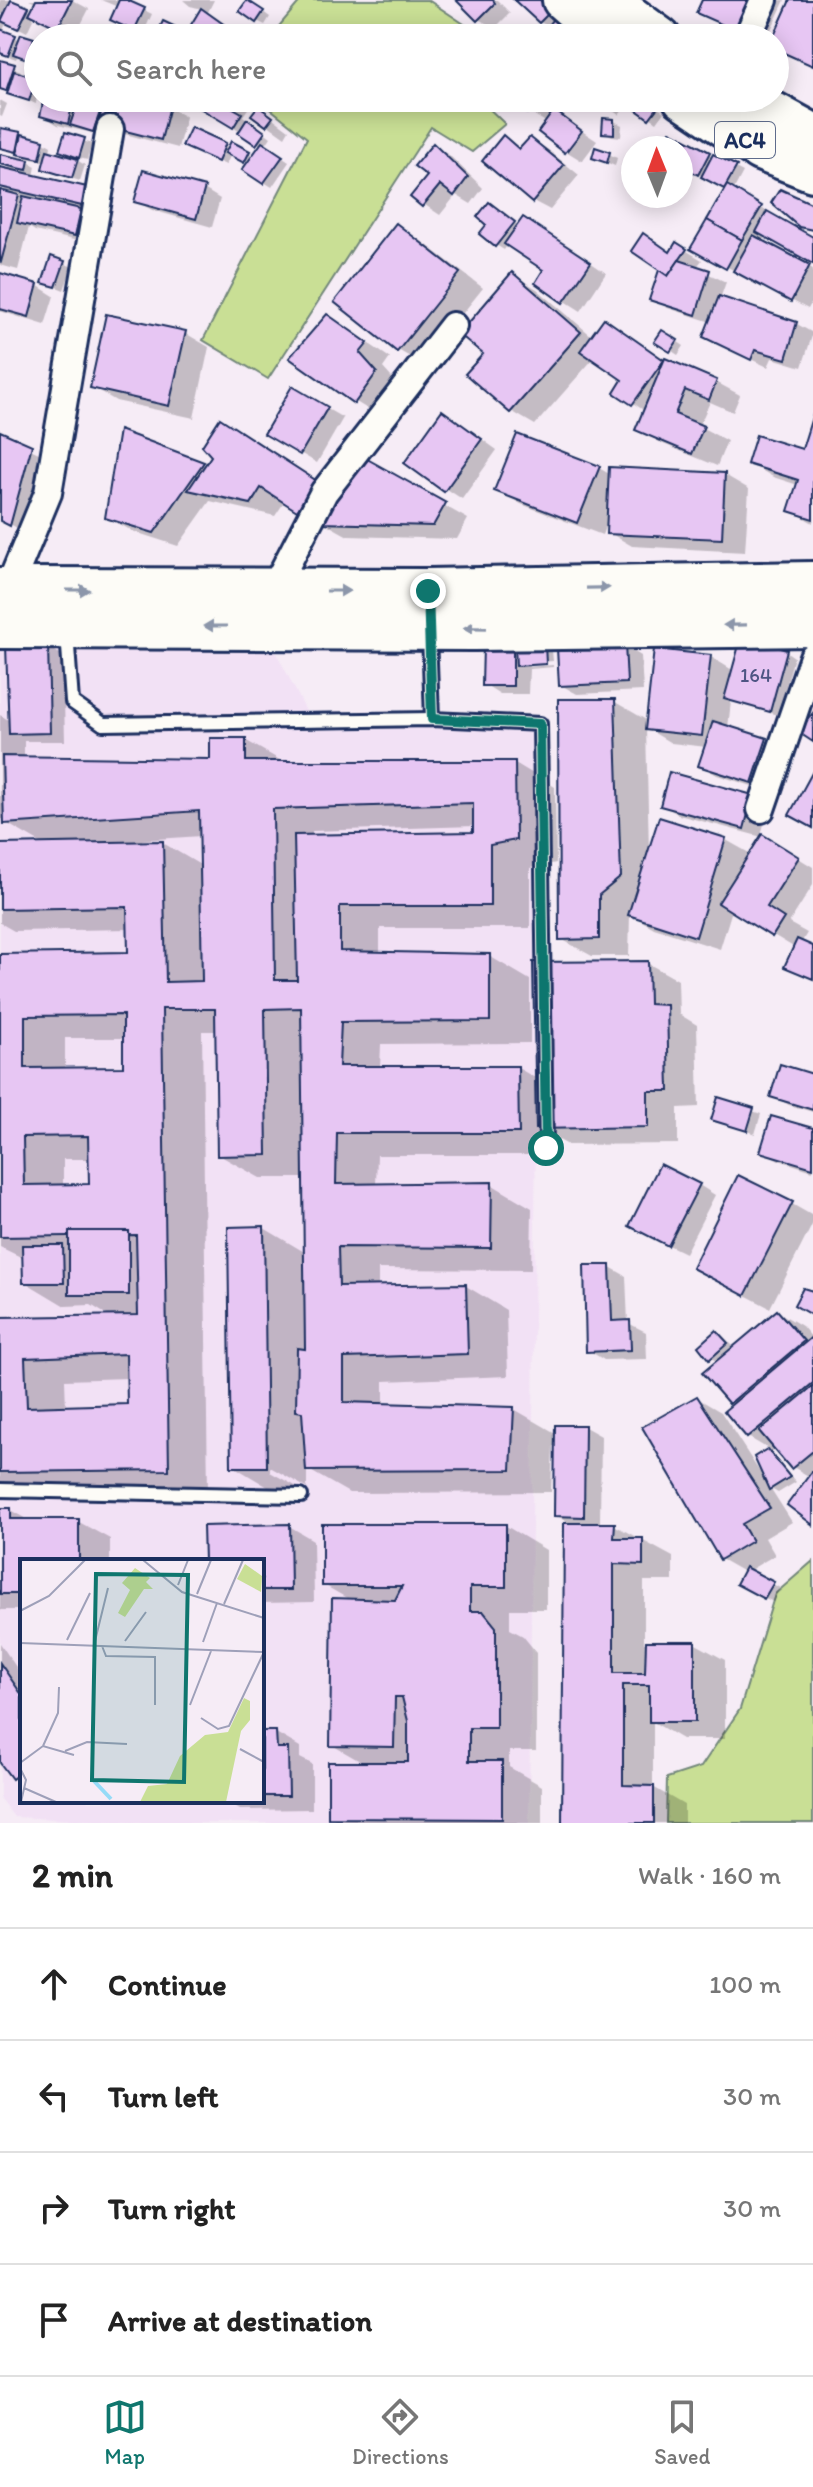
<!DOCTYPE html>
<meta charset="utf-8">
<style>
body{margin:0;font-family:Itim,sans-serif;background:#f2f2f2;color:#222}
.compass{position:absolute;left:621px;top:136px;width:72px;height:72px;border-radius:50%;background:#fff;box-shadow:0 4px 20px #0003;rotate:359deg}
.stop{position:absolute;width:24px;height:24px;margin:-18px;border:6px solid #0f766e;border-radius:50%;background:#fff}
.stop.end{background:#0f766e;border-color:#fff;box-shadow:0 2px 8px #0008}
.list{margin:0;padding:0;list-style:none}
h2{display:flex;justify-content:space-between;align-items:center;height:104px;margin:0;padding:0 32px;font-size:34px}
h2 small{font-size:26px;font-weight:400;color:#767676}
.list li{display:grid;grid-template-columns:52px 1fr auto;gap:24px;align-items:center;box-sizing:border-box;height:112px;padding:0 32px;border-top:2px solid #e0e0e0}
.list b{display:block;font-size:30px;white-space:nowrap}
.list em{font-size:26px;font-style:normal;color:#767676}
.icon{flex:none;width:44px;height:44px;fill:none;stroke:currentColor;stroke-width:2;stroke-linecap:round;stroke-linejoin:round}
.map{position:relative;flex:none;width:813px;height:1823px;overflow:hidden}
.search{position:absolute;background:#fff;box-shadow:0 4px 20px #0003;left:24px;right:24px;top:24px;height:88px;display:flex;align-items:center;gap:20px;box-sizing:border-box;padding:0 28px;border-radius:44px;color:#767676;font-size:30px}
.sheet{height:552px;background:#fff}
nav{display:flex;justify-content:space-around;align-items:center;box-sizing:border-box;height:112px;border-top:2px solid #e0e0e0;background:#fff;font-size:22px;color:#767676}
nav a{display:grid;justify-items:center;gap:4px}
nav .on{color:#0f766e}
.map>svg:first-child{display:block}
.built{fill:#f2e1f5;fill-rule:evenodd}
.green{fill:#c9df95;stroke:#72877a;stroke-width:2}
.shadow{fill:#0003;fill-rule:evenodd}
.building{fill:#e7c6f3;stroke:#1b2f5e;stroke-width:2;fill-rule:evenodd}
.lines{fill:none;stroke-linecap:round;stroke-linejoin:round}
.lane-casing{stroke:#1b2f5e;stroke-width:18}
.street-casing{stroke:#1b2f5e;stroke-width:32}
.primary-casing{stroke:#1b2f5e;stroke-width:46}
.highway-casing{stroke:#1b2f5e;stroke-width:50}
.lane{stroke:#fdfcf7;stroke-width:12}
.street{stroke:#fdfcf7;stroke-width:26}
.primary{stroke:#fdfcf7;stroke-width:40}
.highway{stroke:#fdfcf7;stroke-width:44}
.oneway{fill:#8c96aa}
.route{stroke:#0f766e;stroke-width:10}
.labels{text-anchor:middle;stroke-width:8;stroke-linejoin:round;paint-order:stroke}
.number-label{font-size:20px;fill:#4e5583}
.shield{fill:#fdfcf7;stroke:#5f6c8c;stroke-width:2}
.shield-label{font-size:22px;font-weight:bold;fill:#1b2f5e}
.inset-river{fill:none;stroke:#95dbf7;stroke-width:4}
.inset-road{fill:none;stroke:#9ea0b9;stroke-width:2}
.view{fill:#0f766e;fill-opacity:0.15;stroke:#0f766e;stroke-width:4}
.inset-edge{fill:none;stroke:#1b2f5e;stroke-width:4}
</style>
<div class="map">
<svg width="813" height="1823" viewBox="0 0 813 1823">
<rect width="100%" height="100%" fill="#f6ecf6"/>
<filter id="ink" filterUnits="userSpaceOnUse"><feTurbulence type="fractalNoise" baseFrequency=".0125" numOctaves="2"/><feDisplacementMap in="SourceGraphic" scale="16" xChannelSelector="R" yChannelSelector="G"/><feConvolveMatrix kernelMatrix="1 2 1 2 8 2 1 2 1" color-interpolation-filters="sRGB"/></filter>
<g filter="url(#ink)">
<path class="built" d="M272,644L311,721L540,724L529,1823H134L14,1817L0,1799V649ZM22,1561H262V1801H22Z"/>
<g class="green">
<polygon points="301,0 428,0 479,34 473,38 269,38"/>
<polygon points="257,98 478,98 505,124 472,152 431,127 268,379 203,340 307,138"/>
<polygon points="813,1561 813,1823 666,1823 667,1778 701,1767 740,1709 775,1594"/>
</g>
<g class="shadow">
<polygon points="0,0 12,0 32,11 36,3 29,0 72,0 89,9 75,36 35,15 27,32 7,22 2,32 21,40 38,42 38,63 18,54 16,59 0,53 0,21 3,22 6,16 0,13"/>
<polygon points="101,0 123,0 152,14 143,34 120,23 118,7"/>
<polygon points="183,0 214,0 207,14 244,38 176,38 179,31 186,35 202,9 190,6"/>
<polygon points="459,0 497,0 510,13 495,28 478,19"/>
<polygon points="517,0 541,0 558,16 541,38 549,27 540,22"/>
<polygon points="704,0 785,0 767,38 750,38 698,12"/>
<polygon points="255,6 270,17 265,25 257,21"/>
<polygon points="0,62 21,71 20,75 38,81 36,104 0,89"/>
<polygon points="46,98 89,98 92,100 89,110 102,115 107,98 131,98 170,108 186,117 178,148 117,132 101,135 58,125 42,115"/>
<polygon points="166,98 235,98 249,107 243,116 271,137 265,146 289,162 272,187 245,170 249,164 231,154 226,165 192,150 192,130 230,148 232,143 255,156 262,146 200,106 199,110 180,101 178,104"/>
<polygon points="513,98 589,98 575,114 559,103 552,111 597,141 582,161 566,151 547,123 528,111"/>
<polygon points="633,98 643,98 664,112 657,122 650,117"/>
<polygon points="607,99 623,110 619,115 603,104"/>
<polygon points="0,100 7,104 2,117 0,116"/>
<polygon points="266,113 289,130 285,137 254,115"/>
<polygon points="614,121 622,125 621,137 612,136 604,132"/>
<polygon points="2,130 44,142 51,146 50,152 75,159 85,165 80,181 52,172 44,168 46,162 27,158 0,147"/>
<polygon points="671,134 743,172 733,191 813,239 813,262 766,236 762,242 813,269 813,300 808,309 693,249 727,189 681,165 681,148 663,148"/>
<polygon points="66,135 92,144 87,160 72,156 61,150"/>
<polygon points="503,138 522,149 531,139 547,149 579,175 550,210 533,201"/>
<polygon points="433,146 449,155 483,188 471,204 456,195 440,215 413,197 430,175"/>
<polygon points="609,154 617,158 615,166 594,157"/>
<polygon points="28,162 36,166 34,177 86,188 102,198 99,214 80,211 97,221 91,244 35,231 29,227 18,270 0,265 0,192 12,194 0,187 0,172 15,171 1,163"/>
<polygon points="204,189 220,199 212,227 152,210 136,201"/>
<polygon points="497,209 519,226 540,228 606,273 581,311 537,283 546,270 508,244 504,250 496,245"/>
<polygon points="397,226 420,240 483,288 422,364 398,350 336,302"/>
<polygon points="677,245 702,260 696,268 726,282 720,299 797,324 813,333 802,367 772,358 768,367 722,346 711,322 668,308 651,299 661,270"/>
<polygon points="64,263 72,267 64,290 44,282"/>
<polygon points="0,275 38,286 54,296 45,325 0,311"/>
<polygon points="513,275 537,289 593,337 620,330 666,361 716,382 740,395 733,412 710,402 699,426 727,441 717,466 661,443 637,429 645,411 616,392 625,380 594,358 535,425 511,411 485,354"/>
<polygon points="328,316 390,358 383,368 400,387 379,416 356,402 292,357"/>
<polygon points="663,332 684,346 678,355 657,341"/>
<polygon points="185,333 209,347 194,418 116,401 92,387"/>
<polygon points="293,389 343,418 317,463 266,433"/>
<polygon points="813,421 813,523 791,510 798,485 773,477 749,463 803,452"/>
<polygon points="458,422 497,450 462,499 406,462"/>
<polygon points="121,433 207,466 339,496 360,458 468,519 457,539 348,536 285,501 275,516 210,501 178,546 132,531 107,517"/>
<polygon points="0,434 55,461 34,538 0,518"/>
<polygon points="599,468 611,475 725,475 749,489 745,552 632,546 608,532 608,519 602,535 521,504 497,490"/>
<polygon points="742,640 787,652 794,657 778,715 731,701 728,728 766,740 782,749 768,791 717,775 700,765 707,747 671,743 646,728 649,851 660,820 726,840 751,854 762,837 679,815 663,805 769,806 761,835 813,867 813,885 789,923 807,933 801,943 813,948 813,980 787,967 795,948 732,910 720,949 654,928 630,914 629,956 592,956 561,939 615,702 648,721 711,657 734,671"/>
<path d="M47,646L63,656L65,741H24V759L212,761L245,740L285,763H515L555,787L556,863L530,868V928H380V954L489,956L530,980V1043L381,1044L380,1068H518L537,1079L647,963L678,980L679,1014L697,1025L699,1107L678,1108V1144L568,1145L559,1140V1155H377L376,1185L491,1184L532,1208L531,1270L378,1269V1287L466,1286L506,1310L508,1376L384,1381V1405L514,1409L557,1434L585,1427L601,1436L600,1525H614L673,1557V1581H644V1643H694L725,1660V1739H682L653,1722V1787L684,1805V1823H564L573,1525L556,1515L557,1446H553L551,1492L349,1493L307,1469V1488L270,1467V1472L301,1489L273,1490L233,1466L264,1228L306,1253L305,1178H260L219,1155L218,1031H202L208,1492L21,1495L0,1483V1319L112,1318L91,1305L65,1306L25,1282V1259L0,1247V956L130,954V929L14,931L0,923V846L44,845L6,823L5,819H0V715L10,721ZM475,826V834L313,837L312,831ZM201,836L202,866L163,843H142V840ZM65,1038H125V1069H65ZM63,1159H90L91,1186H63ZM128,1378L129,1406L66,1408L65,1380Z"/>
<polygon points="544,646 552,650 553,661 529,663 529,667 553,665 553,667 529,669 528,694 500,694 484,684 513,649 517,651"/>
<polygon points="625,646 641,656 643,691 577,694 561,685"/>
<polygon points="813,1076 813,1112 789,1105 773,1096"/>
<polygon points="719,1099 761,1114 755,1134 713,1119"/>
<polygon points="813,1131 813,1171 779,1160 762,1151"/>
<polygon points="699,1185 715,1195 685,1253 648,1235"/>
<polygon points="792,1204 813,1216 813,1223 770,1308 718,1281"/>
<polygon points="610,1267 626,1276 628,1323 646,1332 647,1359 604,1360 588,1350"/>
<polygon points="778,1312 802,1326 813,1339 813,1522 810,1477 793,1467 776,1448 769,1453 796,1482 778,1493 771,1489 792,1522 765,1538 775,1555 748,1571 780,1588 773,1602 738,1583 744,1572 721,1559 697,1398 721,1412 761,1474 763,1473 756,1458 770,1450 748,1437 734,1405 730,1403 718,1362 711,1358 717,1332 724,1337 735,1348"/>
<polygon points="0,1510 11,1510 31,1521 79,1522 110,1539 110,1561 22,1561 22,1610 0,1610"/>
<polygon points="289,1526 313,1540 314,1602 262,1603 262,1561 206,1561"/>
<polygon points="506,1526 546,1550 546,1609 510,1609 510,1629 523,1636 536,1652 536,1751 509,1751 509,1767 542,1786 542,1823 340,1823 330,1817 365,1764 332,1745 352,1601 324,1585"/>
<polygon points="0,1643 22,1676 22,1783 13,1778 0,1760"/>
<polygon points="262,1733 276,1733 300,1747 300,1758 312,1764 312,1809 240,1810 224,1801 262,1801"/>
</g>
<g class="building">
<polygon points="11,0 29,7 18,29 1,21"/>
<polygon points="36,0 72,0 58,28 29,14"/>
<polygon points="119,0 127,0 145,8 134,31 110,20"/>
<polygon points="247,0 264,11 256,23 239,11"/>
<polygon points="456,0 493,0 495,3 477,21"/>
<polygon points="514,0 540,0 551,11 539,23"/>
<polygon points="702,0 755,0 739,32 696,13"/>
<polygon points="790,0 813,0 813,66 775,49 775,38 773,38"/>
<polygon points="201,8 229,28 223,35 225,38 213,38 204,34 201,38 183,38"/>
<polygon points="556,15 586,38 538,38"/>
<polygon points="163,21 178,28 173,38 155,38"/>
<polygon points="0,29 16,35 8,56 0,53"/>
<polygon points="21,34 34,38 27,59 13,54"/>
<polygon points="0,60 15,64 6,91 0,89"/>
<polygon points="14,71 36,78 29,101 7,94"/>
<polygon points="44,98 74,98 68,124 40,116"/>
<polygon points="105,98 139,98 170,106 161,140 98,124"/>
<polygon points="203,98 233,98 228,105 242,113 233,128 198,107"/>
<polygon points="510,98 539,98 527,113"/>
<polygon points="630,98 645,98 658,107 649,119 627,103"/>
<polygon points="77,104 100,112 93,132 70,125"/>
<polygon points="258,106 273,117 266,126 251,115"/>
<polygon points="554,110 582,131 565,153 538,132"/>
<polygon points="603,118 614,119 614,134 602,133"/>
<polygon points="247,119 265,132 256,145 238,133"/>
<polygon points="191,127 226,143 218,162 182,146"/>
<polygon points="1,128 21,132 17,152 0,148"/>
<polygon points="670,131 710,152 698,175 681,166 681,148 661,148"/>
<polygon points="65,132 85,138 79,158 59,151"/>
<polygon points="22,134 44,140 40,159 17,154"/>
<polygon points="503,135 519,149 530,137 564,165 532,203 482,161"/>
<polygon points="231,141 250,151 244,163 225,153"/>
<polygon points="262,142 283,156 263,184 242,170"/>
<polygon points="433,143 468,177 454,196 440,185 422,207 410,197 427,176 414,166"/>
<polygon points="595,147 610,152 607,163 592,158"/>
<polygon points="47,150 78,159 72,178 42,169"/>
<polygon points="0,154 29,160 27,170 0,164"/>
<polygon points="713,154 737,166 724,189 701,177"/>
<polygon points="0,167 87,187 82,206 0,187"/>
<polygon points="143,170 205,187 196,219 134,202"/>
<polygon points="727,185 762,206 742,240 707,220"/>
<polygon points="780,189 813,204 813,230 799,227 771,203"/>
<polygon points="0,190 19,195 1,262 0,261"/>
<polygon points="23,196 81,209 75,236 17,223"/>
<polygon points="489,202 515,222 495,247 479,234 486,225 477,217"/>
<polygon points="767,211 813,237 813,264 756,232"/>
<polygon points="523,217 591,262 563,303 535,283 543,270 504,244"/>
<polygon points="707,220 742,240 726,269 690,249"/>
<polygon points="396,223 460,273 397,352 334,302"/>
<polygon points="643,233 670,252 676,242 687,249 668,276 631,251"/>
<polygon points="753,235 810,265 791,302 733,271"/>
<polygon points="51,256 65,261 56,287 42,283"/>
<polygon points="679,260 710,270 696,315 649,300 659,270 668,276"/>
<polygon points="512,272 581,332 510,413 465,374 483,354 459,334"/>
<polygon points="0,273 38,284 29,317 0,309"/>
<polygon points="719,296 797,322 786,359 755,350 751,360 703,337"/>
<polygon points="106,314 186,331 169,406 90,388"/>
<polygon points="327,314 368,343 360,353 377,372 354,404 289,358"/>
<polygon points="604,318 664,360 632,405 614,393 622,380 580,351"/>
<polygon points="662,330 678,340 670,352 654,342"/>
<polygon points="665,358 717,380 709,400 685,390 675,414 704,426 692,454 635,430"/>
<polygon points="292,386 328,407 300,455 264,434"/>
<polygon points="442,410 482,439 444,492 404,463"/>
<polygon points="813,414 813,519 788,511 798,480 747,464 756,435 802,449"/>
<polygon points="220,418 317,481 297,511 261,488 251,504 188,490 211,456 202,446"/>
<polygon points="119,430 204,462 154,533 105,518"/>
<polygon points="0,431 32,445 10,526 0,521"/>
<polygon points="517,434 600,466 577,523 494,491"/>
<polygon points="360,455 446,503 433,526 321,523"/>
<polygon points="609,467 725,473 722,539 606,534"/>
<polygon points="741,638 787,650 770,712 724,699"/>
<polygon points="48,644 50,733 9,734 6,645"/>
<polygon points="545,644 546,664 516,666 515,646"/>
<polygon points="625,644 627,683 559,686 557,648"/>
<polygon points="483,646 513,647 513,686 482,686"/>
<polygon points="654,649 711,655 702,736 645,730"/>
<polygon points="558,699 615,699 621,877 599,895 599,939 559,940"/>
<polygon points="813,713 813,742 798,732"/>
<polygon points="713,721 767,738 752,783 698,766"/>
<path d="M210,738H246V761H515L516,840L490,845V906H340V951L490,954V1021L341,1022L339,1066H518L519,1133H337L336,1184L492,1182L491,1248L338,1247L339,1286L466,1284L468,1354L344,1358V1402L514,1407L511,1470L306,1471L302,1412L296,1411L297,1348L305,1349L301,1008L265,1009L267,1155L217,1156L215,1009H162L169,1470L0,1472V1317L138,1315L136,1235L0,1237V954L128,952L127,907L0,909V844L163,841L166,982L202,981L199,811L4,824L2,756L210,759ZM473,803V832L294,835L297,980H275L273,809ZM123,1015V1067L25,1068V1016ZM88,1136L89,1184L24,1185L23,1137ZM126,1354L127,1404L27,1407L25,1358Z"/>
<polygon points="813,771 813,828 789,815"/>
<polygon points="669,772 753,795 744,829 660,806"/>
<polygon points="659,817 726,838 696,937 628,915"/>
<polygon points="762,834 799,857 767,907 784,918 772,937 718,903"/>
<polygon points="797,939 813,946 813,979 784,967"/>
<polygon points="648,961 649,1004 667,1005 669,1091 648,1091 648,1127 536,1129 533,962"/>
<polygon points="780,1064 813,1074 813,1110 770,1097"/>
<polygon points="718,1097 754,1108 747,1131 711,1120"/>
<polygon points="771,1116 813,1128 813,1168 760,1152"/>
<polygon points="660,1164 700,1184 668,1246 629,1226"/>
<polygon points="738,1175 793,1202 745,1296 692,1268"/>
<polygon points="264,1226 267,1467 231,1467 228,1227"/>
<rect x="69" y="1231" width="60" height="64"/>
<polygon points="22,1245 63,1245 64,1283 23,1283"/>
<polygon points="584,1265 610,1265 612,1321 630,1320 631,1350 586,1352"/>
<polygon points="803,1288 813,1291 813,1316 794,1305"/>
<polygon points="777,1310 804,1341 729,1404 702,1373"/>
<polygon points="716,1330 728,1343 709,1360 698,1346"/>
<polygon points="813,1336 813,1383 747,1438 724,1411"/>
<polygon points="813,1386 813,1451 791,1469 759,1431"/>
<polygon points="697,1396 770,1508 742,1524 752,1541 720,1560 642,1427"/>
<polygon points="555,1425 585,1425 584,1517 554,1516"/>
<polygon points="767,1449 790,1477 769,1490 754,1457"/>
<polygon points="813,1470 813,1525 787,1505"/>
<polygon points="0,1508 11,1508 11,1519 79,1519 79,1561 22,1561 22,1594 0,1594"/>
<polygon points="564,1523 615,1523 614,1538 643,1538 643,1565 614,1564 614,1673 645,1673 646,1641 695,1641 695,1722 649,1722 649,1685 623,1685 623,1785 654,1786 654,1823 562,1823"/>
<polygon points="290,1524 291,1590 262,1590 262,1561 204,1561 203,1526"/>
<polygon points="322,1524 506,1524 506,1587 470,1587 470,1611 483,1611 496,1627 496,1728 469,1728 469,1761 502,1761 502,1819 328,1818 328,1762 408,1762 408,1721 402,1697 395,1697 394,1747 330,1746 332,1598 395,1600 402,1586 322,1586"/>
<polygon points="745,1567 774,1582 764,1599 736,1584"/>
<polygon points="0,1663 22,1695 22,1771 12,1779 0,1763"/>
<polygon points="262,1731 276,1731 277,1748 288,1748 289,1796 262,1796"/>
</g>
<g class="lines">
<g class="lane-casing">
<g id="lane">
<polyline points="67,633 72,702 103,724 432,719 540,724 546,1148"/>
<polyline points="429,634 432,719"/>
<polyline points="0,1490 301,1496"/>
</g>
</g>
<g class="street-casing">
<g id="street">
<polyline points="747,38 764,0"/>
<polyline points="8,590 48,493 110,129"/>
<polyline points="273,591 324,492 453,326"/>
<polyline points="761,809 813,657"/>
</g>
</g>
<g class="primary-casing">
<g id="primary">
<polyline points="563,0 606,38"/>
<polyline points="608,0 660,38"/>
<polyline points="683,98 760,150 813,171"/>
<polyline points="747,98 813,134"/>
</g>
</g>
<g class="highway-casing">
<g id="highway">
<polyline points="0,590 428,591 813,584"/>
<polyline points="0,626 474,628 813,624"/>
</g>
</g>
<use href="#lane" class="lane"/>
<use href="#street" class="street"/>
<use href="#primary" class="primary"/>
<use href="#highway" class="highway"/>
</g>
<defs><path id="oneway-solid" d="M-6-.8H1V-3.2L6.5 0L1 3.2V.8H-6Z" transform="scale(2)"/></defs>
<g class="oneway">
<use href="#oneway-solid" transform="translate(598 588) rotate(-1)"/>
<use href="#oneway-solid" transform="translate(78 590)"/>
<use href="#oneway-solid" transform="translate(338 591)"/>
<use href="#oneway-solid" transform="translate(735 625) rotate(179)"/>
<use href="#oneway-solid" transform="translate(215 626) rotate(-180)"/>
<use href="#oneway-solid" transform="translate(475 628) rotate(-179)"/>
</g>
</g>
<g class="lines" filter="url(#ink)">
<polyline class="route" points="428,591 432,719 540,724 546,1148"/>
</g>
<g class="labels">
<g class="number-label">
<text x="756" y="682">164</text>
</g>
<rect class="shield" x="715" y="122" width="60" height="36" rx="6"/>
<g class="shield-label">
<text x="745" y="148">AC4</text>
</g>
</g>
<g transform="translate(20 1559)">
<rect width="244" height="244" fill="#f6ecf6"/>
<path d="M225,5L242,17L241,33L217,20ZM115,9L130,19L126,23L133,30H124L105,58L98,54L110,31L102,24ZM224,139L230,142V161L221,172L206,243H120L128,227L147,225L160,197L185,176L208,173Z" fill="#c9df95"/>
<path class="inset-river" d="M74,222L91,240"/>
<path class="inset-road" d="M123,1L162,33L244,59M158,26L168,1M177,35L191,1M204,45L223,1M0,52L29,37L65,1M47,81L70,34M75,82L88,29M105,82L126,53M183,83L197,44M0,84L244,93M82,87L86,97L135,98V146M170,146L191,92M181,159L198,170L209,167L244,93M23,187L38,154L39,128M220,190L244,203M45,192L67,183L107,185M0,204L23,187L54,196M0,209L6,221L1,243M4,229L36,243"/>
<path class="view" d="M76,15L168,16L164,223L72,221Z"/>
<rect width="244" height="244" class="inset-edge"/>
</g>
</svg>
<svg class="compass" viewBox="-18 -18 36 36"><path d="M0-13l5 13h-10z" fill="#e53935"/><path d="M0 13l5-13h-10z" fill="#767676"/></svg>
<div class="stop" style="left:546px;top:1148px"></div>
<div class="stop end" style="left:428px;top:591px"></div>
<div class="search"><svg class="icon" aria-label="search" viewBox="0 0 24 24"><circle cx="10" cy="10" r="6"/><path d="M15 15l6 6"/></svg>Search here</div>
</div>
<section class="sheet">
<h2>2 min<small>Walk · 160 m</small></h2>
<ul class="list">
<li><svg class="icon" aria-label="ahead" viewBox="0 0 24 24"><path d="M12 20V5M6 11l6-6 6 6"/></svg><div><b>Continue</b></div><em>100 m</em></li>
<li><svg class="icon" aria-label="left" viewBox="0 0 24 24"><path d="M17 20v-9H6M10 6l-5 5 5 5"/></svg><div><b>Turn left</b></div><em>30 m</em></li>
<li><svg class="icon" aria-label="right" viewBox="0 0 24 24"><path d="M7 20v-9h11M14 6l5 5-5 5"/></svg><div><b>Turn right</b></div><em>30 m</em></li>
<li><svg class="icon" aria-label="arrive" viewBox="0 0 24 24"><path d="M6 21V4h12l-3 4 3 4H6"/></svg><div><b>Arrive at destination</b></div></li>
</ul>
</section>
<nav>
<a class="on"><svg class="icon" aria-label="map" viewBox="0 0 24 24"><path d="M3 6l6-2 6 2 6-2v14l-6 2-6-2-6 2zM9 4v14M15 6v14"/></svg>Map</a>
<a><svg class="icon" aria-label="directions" viewBox="0 0 24 24"><path d="M12 3l9 9-9 9-9-9zM9 14v-3h6M13 9l2 2-2 2"/></svg>Directions</a>
<a><svg class="icon" aria-label="saved" viewBox="0 0 24 24"><path d="M7 4h10v16l-5-4-5 4z"/></svg>Saved</a>
</nav>
